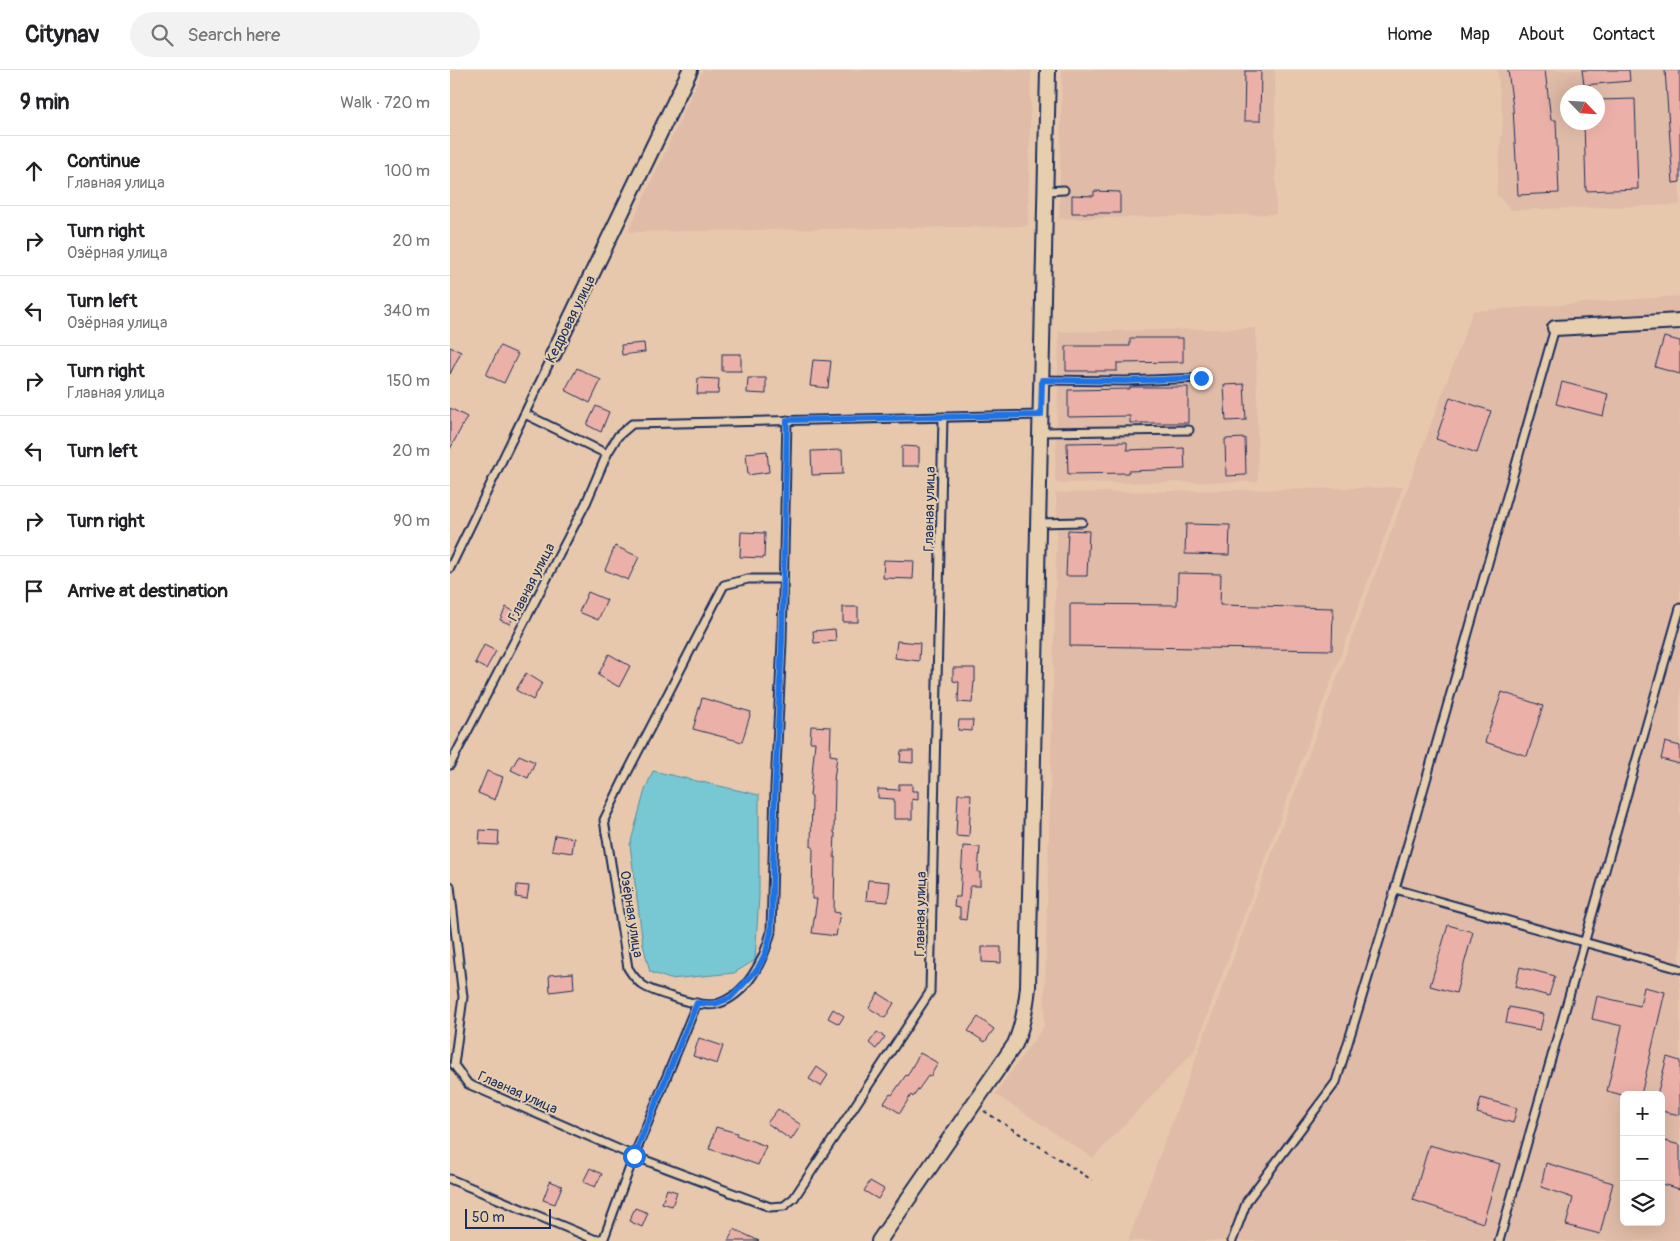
<!DOCTYPE html>
<meta charset="utf-8">
<style>
body{margin:0;font-family:Pangolin,sans-serif;background:#f2f2f2;color:#202124}
.controls{position:absolute;right:15px;bottom:15px;display:grid;overflow:hidden;border-radius:8px;box-shadow:0 5px 20px #0002}
.controls button{width:45px;height:45px;display:grid;place-items:center;padding:0;border:0;border-bottom:1px solid #e0e0e0;background:#fff;color:#202124;font:25px sans-serif}
.compass{position:absolute;left:1110px;top:15px;width:45px;height:45px;border-radius:50%;background:#fff;box-shadow:0 5px 20px #0002;rotate:115deg}
.scale{position:absolute;left:15px;bottom:12px;width:86px;box-sizing:border-box;padding-left:5px;border:2px solid #1b2f5e;border-top:0;font-size:14px;line-height:18px;white-space:nowrap;color:#1b2f5e;-webkit-text-stroke:4px #e6ceae;paint-order:stroke}
.stop{position:absolute;width:15px;height:15px;margin:-11px;border:4px solid #1a73e8;border-radius:50%;background:#fff}
.stop.end{background:#1a73e8;border-color:#fff;box-shadow:0 1px 5px #0008}
.list{margin:0;padding:0;list-style:none}
h2{display:flex;justify-content:space-between;align-items:center;height:65px;margin:0;padding:0 20px;font-size:21px}
h2 small{font-size:16px;font-weight:400;color:#757577}
.list li{display:grid;grid-template-columns:32px 1fr auto;gap:15px;align-items:center;box-sizing:border-box;height:70px;padding:0 20px;border-top:1px solid #e0e0e0}
.list b{display:block;font-size:19px;white-space:nowrap}
.list p{margin:0;font-size:16px;white-space:nowrap;color:#757577}
.list em{font-size:16px;font-style:normal;color:#757577}
.icon{flex:none;width:28px;height:28px;fill:none;stroke:currentColor;stroke-width:2;stroke-linecap:round;stroke-linejoin:round}
.map{position:relative;flex:none;width:1230px;height:1171px;overflow:hidden}
header{display:flex;align-items:center;gap:30px;box-sizing:border-box;height:70px;padding:0 25px;background:#fff;border-bottom:1px solid #e0e0e0}
header strong{font-size:24px}
nav{display:flex;gap:28px;margin-inline-start:auto;font-size:18px}
.search{width:350px;height:45px;background:#f2f2f2;display:flex;align-items:center;gap:12px;box-sizing:border-box;padding:0 18px;border-radius:28px;color:#757577;font-size:19px}
main{display:flex}
aside{flex:1;background:#fff}
.map>svg:first-child{display:block}
.built{fill:#e0bba8;fill-rule:evenodd}
.water{fill:#78c8d3;stroke:#538ba4}
.building{fill:#ebb0a7;stroke:#1b2f5e}
.lines{fill:none;stroke-linecap:round;stroke-linejoin:round}
.lane-casing{stroke:#1b2f5e;stroke-width:11}
.street-casing{stroke:#1b2f5e;stroke-width:18}
.path{stroke:#1b2f5e;stroke-width:2;stroke-dasharray:4 4;stroke-linecap:butt}
.lane{stroke:#e6ceae;stroke-width:7}
.street{stroke:#e6ceae;stroke-width:14}
.route{stroke:#1a73e8;stroke-width:6}
.labels{text-anchor:middle;stroke-width:4;stroke-linejoin:round;paint-order:stroke}
.street-label{font-size:14px;fill:#1b2f5e;stroke:#e6ceae}
</style>
<header>
<strong>Citynav</strong>
<div class="search"><svg class="icon" aria-label="search" viewBox="0 0 24 24"><circle cx="10" cy="10" r="6"/><path d="M15 15l6 6"/></svg>Search here</div>
<nav><a>Home</a><a>Map</a><a>About</a><a>Contact</a></nav>
</header>
<main>
<aside>
<h2>9 min<small>Walk · 720 m</small></h2>
<ul class="list">
<li><svg class="icon" aria-label="ahead" viewBox="0 0 24 24"><path d="M12 20V5M6 11l6-6 6 6"/></svg><div><b>Continue</b><p>Главная улица</p></div><em>100 m</em></li>
<li><svg class="icon" aria-label="right" viewBox="0 0 24 24"><path d="M7 20v-9h11M14 6l5 5-5 5"/></svg><div><b>Turn right</b><p>Озёрная улица</p></div><em>20 m</em></li>
<li><svg class="icon" aria-label="left" viewBox="0 0 24 24"><path d="M17 20v-9H6M10 6l-5 5 5 5"/></svg><div><b>Turn left</b><p>Озёрная улица</p></div><em>340 m</em></li>
<li><svg class="icon" aria-label="right" viewBox="0 0 24 24"><path d="M7 20v-9h11M14 6l5 5-5 5"/></svg><div><b>Turn right</b><p>Главная улица</p></div><em>150 m</em></li>
<li><svg class="icon" aria-label="left" viewBox="0 0 24 24"><path d="M17 20v-9H6M10 6l-5 5 5 5"/></svg><div><b>Turn left</b></div><em>20 m</em></li>
<li><svg class="icon" aria-label="right" viewBox="0 0 24 24"><path d="M7 20v-9h11M14 6l5 5-5 5"/></svg><div><b>Turn right</b></div><em>90 m</em></li>
<li><svg class="icon" aria-label="arrive" viewBox="0 0 24 24"><path d="M6 21V4h12l-3 4 3 4H6"/></svg><div><b>Arrive at destination</b></div></li>
</ul>
</aside>
<div class="map">
<svg width="1230" height="1171" viewBox="0 0 1230 1171">
<rect width="100%" height="100%" fill="#e7c8ad"/>
<filter id="ink" filterUnits="userSpaceOnUse"><feTurbulence type="fractalNoise" baseFrequency=".02" numOctaves="2"/><feDisplacementMap in="SourceGraphic" scale="10" xChannelSelector="R" yChannelSelector="G"/><feConvolveMatrix kernelMatrix="1 2 1 2 8 2 1 2 1" color-interpolation-filters="sRGB"/></filter>
<g filter="url(#ink)">
<g class="built">
<polygon points="253,0 581,0 578,156 178,162"/>
<polygon points="612,0 825,0 826,144 609,149"/>
<path d="M1047,0H1230V135L1061,140L1046,124L1053,49ZM1118,22H1148V52H1118Z"/>
<path d="M1230,226V1171H678L1023,241ZM1174,1025H1211V1152H1174Z"/>
<polygon points="806,258 808,412 605,413 608,316 674,316 675,306 608,306 609,262"/>
<polygon points="953,417 744,981 643,1088 545,1024 594,956 607,453 606,423"/>
</g>
<polygon class="water" points="203,701 309,725 309,826 305,890 284,903 220,909 200,902 193,874 180,775 195,720"/>
<g class="building">
<polygon points="1058,0 1095,0 1101,50 1106,50 1109,123 1068,125 1063,38"/>
<polygon points="1132,0 1179,0 1180,11 1134,15"/>
<polygon points="1215,0 1230,0 1230,112 1223,113"/>
<polygon points="795,1 811,1 810,51 794,51"/>
<polygon points="1185,29 1188,119 1136,121 1134,52 1148,52 1148,30"/>
<polygon points="644,121 670,122 670,143 622,143 622,125 644,126"/>
<polygon points="1214,267 1230,271 1230,304 1205,297"/>
<polygon points="680,268 733,268 733,292 667,293 667,301 616,301 616,276 680,276"/>
<polygon points="194,273 195,282 172,285 171,275"/>
<polygon points="50,276 68,284 54,313 36,305"/>
<polygon points="0,277 11,282 0,304"/>
<rect x="272" y="284" width="19" height="17"/>
<polygon points="363,290 381,291 378,318 360,316"/>
<polygon points="127,298 151,310 140,333 115,320"/>
<polygon points="248,308 269,309 268,324 247,324"/>
<polygon points="298,308 316,308 316,324 297,323"/>
<polygon points="1112,312 1158,324 1153,346 1106,334"/>
<polygon points="794,314 796,350 776,351 774,315"/>
<polygon points="680,317 738,317 738,353 680,353 680,346 618,347 618,320 680,319"/>
<polygon points="1000,327 1041,341 1027,383 986,369"/>
<polygon points="146,336 159,342 151,362 137,355"/>
<polygon points="0,338 17,347 0,379"/>
<polygon points="795,368 796,405 776,406 775,369"/>
<polygon points="677,372 677,380 734,378 735,399 678,401 678,403 618,404 617,373"/>
<polygon points="452,376 469,377 469,396 452,396"/>
<polygon points="392,380 393,404 362,405 361,381"/>
<polygon points="317,381 319,402 298,405 296,383"/>
<polygon points="736,454 780,455 779,485 735,484"/>
<polygon points="618,460 639,461 637,506 616,506"/>
<polygon points="291,462 315,463 314,488 290,487"/>
<polygon points="165,476 189,487 178,510 155,500"/>
<polygon points="434,490 464,491 463,509 433,508"/>
<polygon points="728,503 771,504 770,535 883,538 882,580 620,576 620,534 727,535"/>
<polygon points="138,522 157,530 148,550 129,542"/>
<polygon points="56,537 65,542 60,554 50,550"/>
<rect x="393" y="537" width="15" height="15"/>
<polygon points="385,559 386,571 364,573 363,561"/>
<polygon points="447,571 470,573 469,591 445,588"/>
<polygon points="34,575 46,581 36,599 25,593"/>
<polygon points="159,584 180,596 169,617 148,605"/>
<polygon points="503,598 525,598 525,612 524,612 522,633 508,632 509,612 503,611"/>
<polygon points="76,603 92,613 83,630 66,620"/>
<polygon points="1052,622 1093,636 1077,686 1035,672"/>
<polygon points="252,628 301,642 292,672 243,659"/>
<polygon points="509,650 523,650 522,661 508,660"/>
<polygon points="361,656 381,657 380,685 387,686 384,710 385,710 384,763 385,763 384,787 385,787 384,842 390,843 386,866 362,863 367,829 362,829 363,777 361,777 362,726 360,726 365,672 360,672"/>
<polygon points="1215,672 1230,676 1230,694 1211,689"/>
<polygon points="451,681 463,681 463,693 450,692"/>
<polygon points="69,685 85,692 78,708 61,700"/>
<polygon points="37,701 53,707 45,730 28,723"/>
<polygon points="449,714 462,714 462,721 468,721 468,730 462,729 462,749 444,749 444,729 428,728 428,719 449,720"/>
<polygon points="508,724 521,724 519,767 506,766"/>
<polygon points="30,760 49,761 48,775 29,774"/>
<polygon points="105,765 124,768 122,783 102,780"/>
<polygon points="513,776 530,777 528,802 530,802 530,816 520,816 516,850 510,849 510,838 504,837 505,827 510,827"/>
<polygon points="418,810 440,812 438,832 416,830"/>
<polygon points="67,815 79,816 77,829 66,827"/>
<polygon points="998,855 1023,862 1006,923 980,916"/>
<polygon points="532,877 551,877 551,893 532,892"/>
<polygon points="1070,897 1105,906 1099,926 1065,917"/>
<polygon points="123,903 124,919 100,922 99,905"/>
<polygon points="1194,917 1215,922 1191,1025 1172,1025 1157,1021 1172,956 1142,949 1147,926 1190,936"/>
<polygon points="428,923 444,933 435,948 419,938"/>
<polygon points="1059,937 1094,944 1090,960 1056,953"/>
<polygon points="383,939 394,946 389,954 378,948"/>
<polygon points="528,947 544,959 535,972 518,961"/>
<polygon points="427,962 435,967 426,979 419,973"/>
<polygon points="249,968 273,976 267,994 243,986"/>
<polygon points="470,983 488,993 480,1007 478,1006 463,1027 461,1025 450,1043 434,1033 440,1024 442,1025 456,1005 457,1006"/>
<polygon points="1217,987 1230,991 1230,1045 1211,1041 1211,1025 1207,1025"/>
<polygon points="367,997 378,1005 371,1016 359,1009"/>
<polygon points="1031,1028 1067,1038 1063,1053 1027,1043"/>
<polygon points="328,1039 351,1055 341,1070 317,1053"/>
<polygon points="266,1057 287,1063 286,1065 316,1076 308,1095 280,1085 259,1079"/>
<polygon points="1211,1070 1230,1075 1230,1119 1211,1114"/>
<polygon points="979,1075 1050,1094 1033,1153 963,1130"/>
<polygon points="1096,1093 1163,1113 1150,1164 1116,1155 1123,1128 1091,1117"/>
<polygon points="140,1098 152,1104 145,1117 133,1112"/>
<polygon points="100,1111 112,1116 105,1134 93,1130"/>
<polygon points="420,1111 434,1119 428,1129 414,1121"/>
<polygon points="217,1119 227,1122 222,1136 212,1133"/>
<polygon points="185,1138 198,1143 192,1157 179,1151"/>
<polygon points="284,1159 309,1171 278,1171"/>
</g>
<g class="lines">
<g class="lane-casing">
<g id="lane">
<polyline points="596,121 614,120"/>
<polyline points="592,310 675,311 751,308"/>
<polyline points="75,344 157,384"/>
<polyline points="591,362 739,360"/>
<polyline points="589,453 632,452"/>
<polyline points="0,498 103,285"/>
<path d="M333,509H298L274,515L175,707L154,750L178,898C191,919 199,919 222,927C234,931 254,937 267,934C297,925 314,890 321,862L325,718L332,571L337,350"/>
<polyline points="0,695 136,433 157,384 168,366 182,354 591,345"/>
<polyline points="0,816 13,927 4,995 18,1014 184,1086 154,1168 146,1170 0,1109"/>
<polyline points="945,819 1230,899"/>
<polyline points="247,933 184,1086 320,1137 334,1136 344,1128 480,922 493,347"/>
<polyline points="782,1171 797,1131 886,1012 945,819 1105,258"/>
<polyline points="1049,1171 1230,538"/>
</g>
</g>
<g class="street-casing">
<g id="street">
<polyline points="1105,258 1230,251"/>
<polyline points="103,285 240,0"/>
<path d="M429,1171L565,974C573,955 576,937 578,917L598,0"/>
</g>
</g>
<polyline class="path" points="534,1041 642,1110"/>
<use href="#lane" class="lane"/>
<use href="#street" class="street"/>
</g>
</g>
<g class="lines" filter="url(#ink)">
<polyline class="route" points="184,1086 247,933 265,934 280,928 307,900 316,882 321,862 325,718 332,571 337,350 591,345 592,310 675,311 751,308"/>
</g>
<g class="labels">
<g class="street-label">
<text transform="translate(120 249) rotate(-64)" y="5">Кедровая улица</text>
<text transform="translate(479 439) rotate(-89)" y="5">Главная улица</text>
<text transform="translate(81 512) rotate(-63)" y="5">Главная улица</text>
<text transform="translate(182 844) rotate(81)" y="5">Озёрная улица</text>
<text transform="translate(470 844) rotate(-89)" y="5">Главная улица</text>
<text transform="translate(68 1022) rotate(24)" y="5">Главная улица</text>
</g>
</g>
</svg>
<div class="controls">
<button>+</button>
<button>−</button>
<button><svg class="icon" aria-label="layers" viewBox="0 0 24 24"><path d="M12 4l9 5-9 5-9-5zM3 14l9 5 9-5"/></svg></button>
</div>
<svg class="compass" viewBox="-18 -18 36 36"><path d="M0-13l5 13h-10z" fill="#e53935"/><path d="M0 13l5-13h-10z" fill="#757577"/></svg>
<div class="scale">50 m</div>
<div class="stop" style="left:184px;top:1086px"></div>
<div class="stop end" style="left:751px;top:308px"></div>
</div>
</main>
